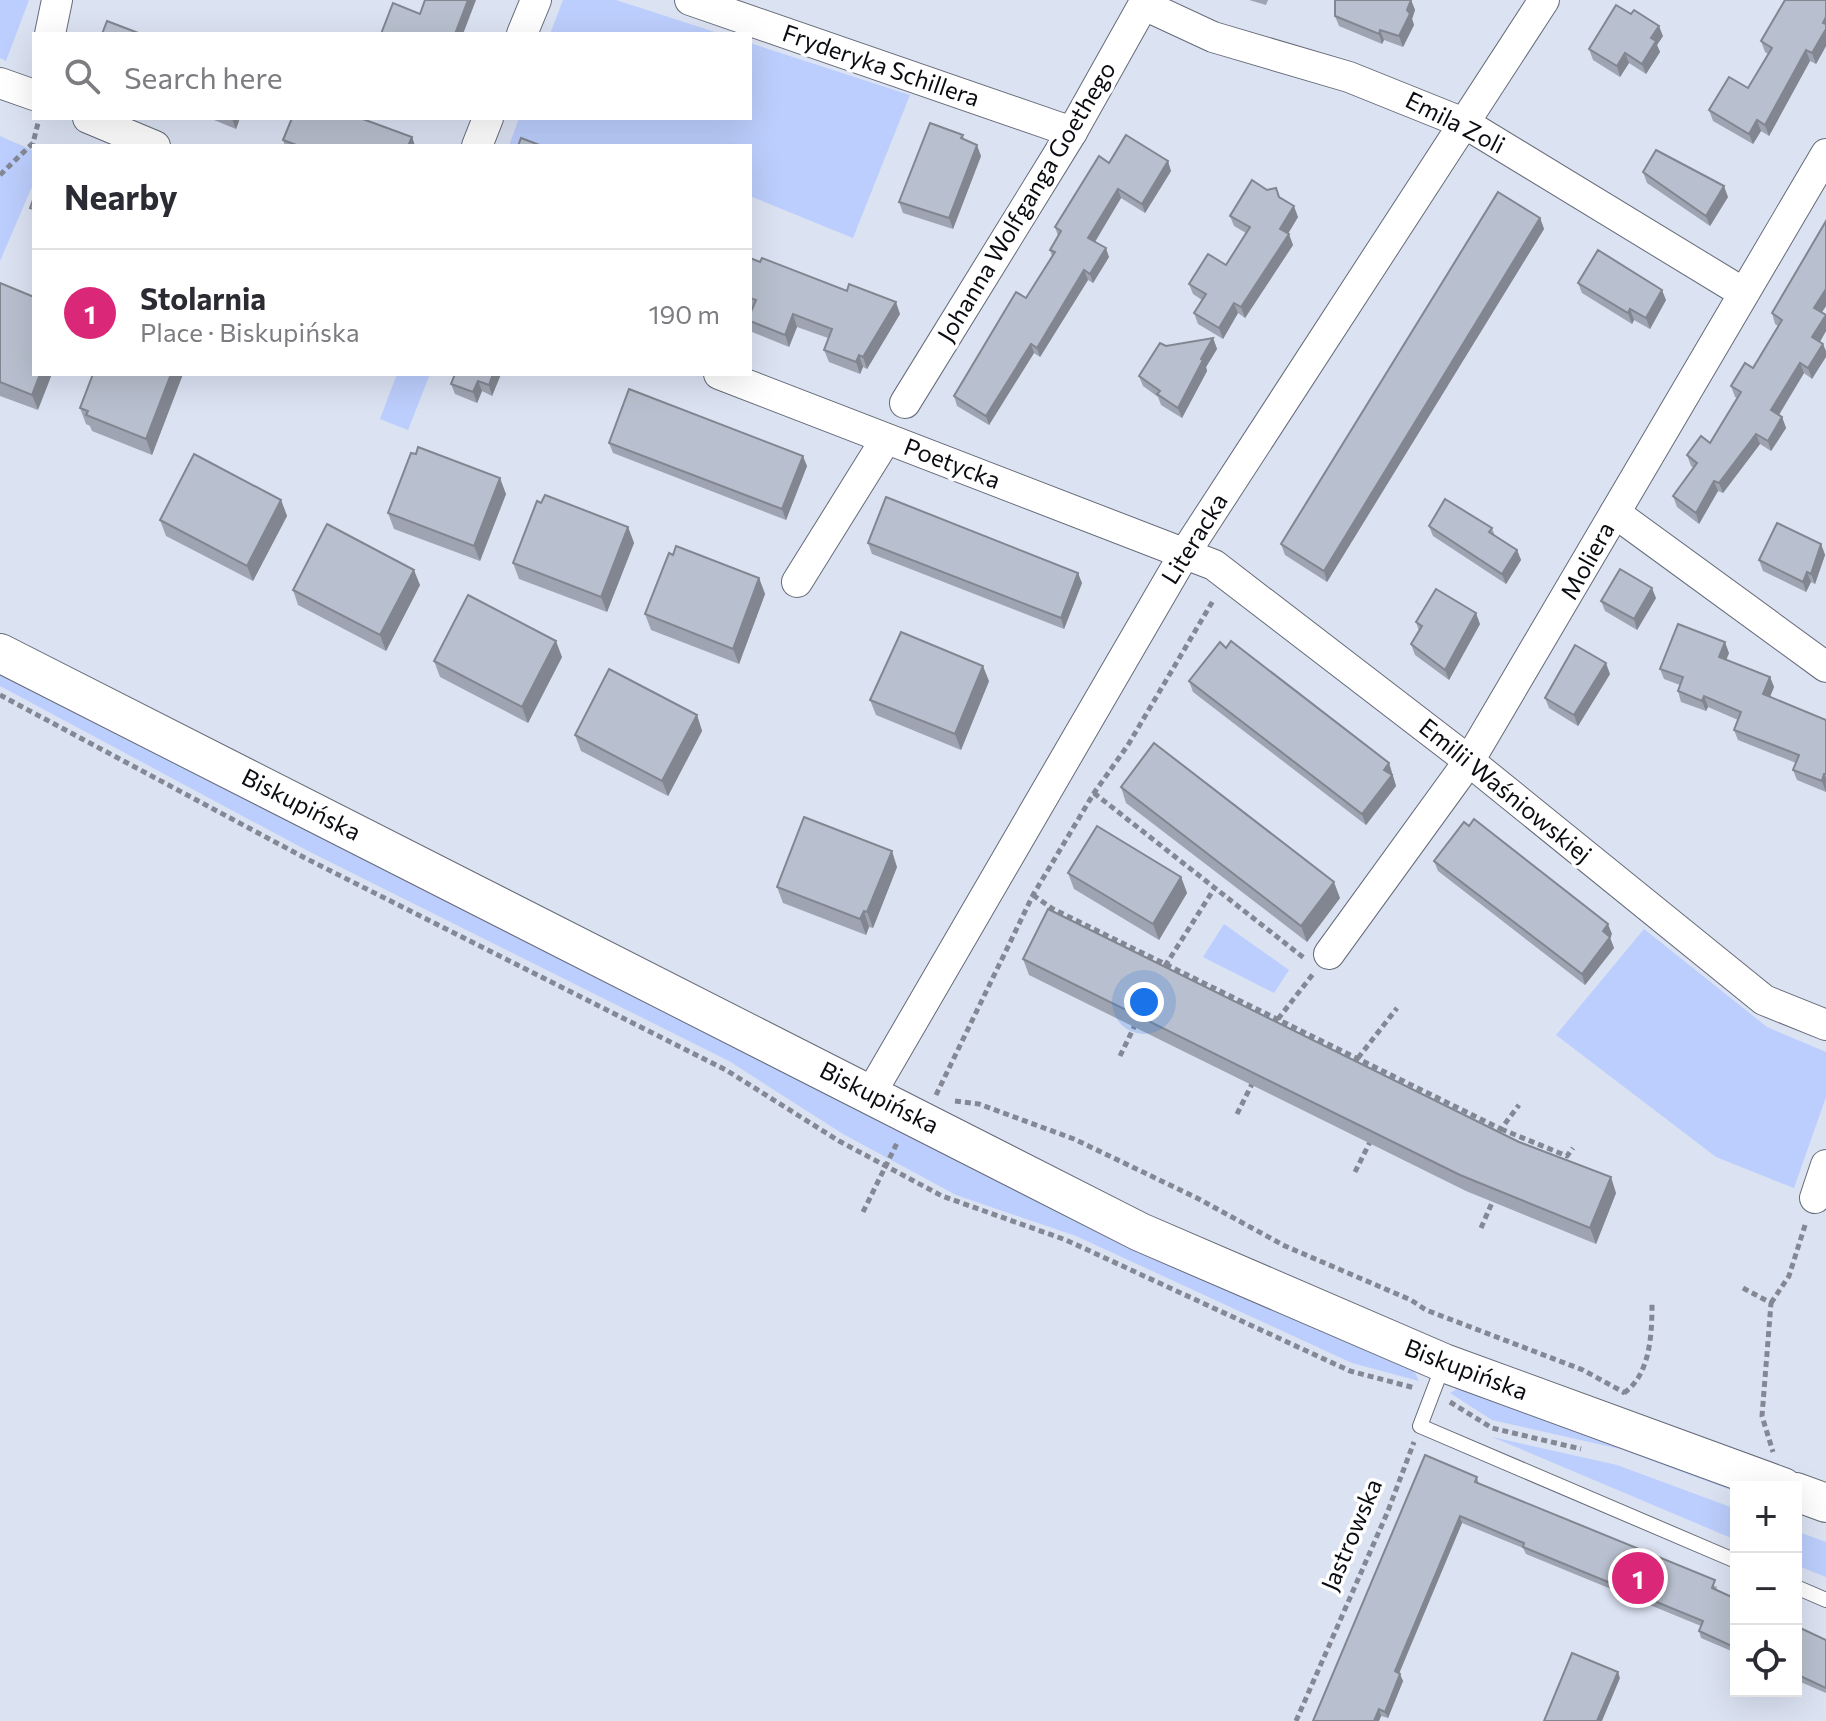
<!DOCTYPE html>
<meta charset="utf-8">
<style>
body{margin:0;font-family:Commissioner,sans-serif;background:#f2f2f3;color:#2b2b33}
.controls{position:absolute;right:24px;bottom:24px;display:grid;overflow:hidden;border-radius:0px;box-shadow:0 8px 32px #0002}
.controls button{width:72px;height:72px;display:grid;place-items:center;padding:0;border:0;border-bottom:2px solid #e1e1e2;background:#fff;color:#2b2b33;font:40px sans-serif}
.you{position:absolute;left:1144px;top:1002px;width:28px;height:28px;margin:-20px;border:6px solid #fff;border-radius:50%;background:#1a73e8;box-shadow:0 0 0 12px #1a73e833}
.badge{display:grid;place-items:center;width:52px;height:52px;border-radius:50%;background:#db2777;color:#fff;font-size:26px;font-weight:700}
.pin{position:absolute;translate:-50% -50%;border:4px solid #fff;box-shadow:0 2px 8px #0006}
.list{margin:0;padding:0;list-style:none}
h2{display:flex;justify-content:space-between;align-items:center;height:104px;margin:0;padding:0 32px;font-size:34px}
h2 small{font-size:26px;font-weight:400;color:#7c7c81}
.list li{display:grid;grid-template-columns:52px 1fr auto;gap:24px;align-items:center;box-sizing:border-box;height:128px;padding:0 32px;border-top:2px solid #e1e1e2}
.list b{display:block;font-size:30px;white-space:nowrap}
.list p{margin:0;font-size:26px;white-space:nowrap;color:#7c7c81}
.list em{font-size:26px;font-style:normal;color:#7c7c81}
.icon{flex:none;width:44px;height:44px;fill:none;stroke:currentColor;stroke-width:2;stroke-linecap:round;stroke-linejoin:round}
.map{position:relative;flex:none;width:1826px;height:1721px;overflow:hidden}
.search{position:absolute;background:#fff;box-shadow:0 8px 32px #0002;left:32px;top:32px;width:720px;height:88px;display:flex;align-items:center;gap:20px;box-sizing:border-box;padding:0 28px;border-radius:0px;color:#7c7c81;font-size:30px}
.panel{position:absolute;background:#fff;box-shadow:0 8px 32px #0002;left:32px;top:144px;width:720px;height:232px;border-radius:0px}
.map>svg:first-child{display:block}
.green{fill:#bccefd}
.lines{fill:none;stroke-linecap:round;stroke-linejoin:round}
.service-casing{stroke:#666b79;stroke-width:16}
.minor-casing{stroke:#666b79;stroke-width:32}
.tertiary-casing{stroke:#666b79;stroke-width:40}
.path{stroke:#838894;stroke-width:5;stroke-dasharray:6 4;stroke-linecap:butt}
.service{stroke:#fff;stroke-width:14}
.minor{stroke:#fff;stroke-width:30}
.tertiary{stroke:#fff;stroke-width:38}
.wall{fill:#9ea4b1}
.shaded-wall{fill:#818690}
.building{fill:#b8bfce;stroke:#818690;stroke-width:2}
.labels{text-anchor:middle;stroke-width:7;stroke-linejoin:round;paint-order:stroke}
.street-label{font-size:24px;fill:#0a0c11;stroke:#fff}
</style>
<div class="map">
<svg width="1826" height="1721" viewBox="0 0 1826 1721">
<rect width="100%" height="100%" fill="#dbe2f2"/>
<g class="green">
<polygon points="0,0 29,0 6,61 0,58"/>
<polygon points="563,0 616,0 721,34 550,34"/>
<polygon points="750,43 910,95 853,238 750,196 750,146 509,146 519,118 750,118"/>
<polygon points="0,136 34,151 34,182 0,261"/>
<polygon points="397,374 430,374 408,430 380,419"/>
<polygon points="0,660 1411,1365 1419,1381 1352,1363 1076,1236 956,1195 843,1134 729,1061 308,851 0,686"/>
<polygon points="1224,924 1289,970 1274,993 1203,957"/>
<polygon points="1644,929 1767,1027 1826,1052 1826,1097 1794,1188 1716,1157 1556,1035"/>
<polygon points="1462,1386 1736,1487 1736,1492 1620,1449 1492,1420 1450,1393"/>
<polygon points="1492,1437 1617,1465 1736,1509 1736,1540"/>
<polygon points="1796,1531 1826,1542 1826,1577 1796,1565"/>
</g>
<g class="lines">
<g class="service-casing">
<g id="service">
<polyline points="1444,1363 1420,1426 1736,1561"/>
<polyline points="1796,1587 1826,1600"/>
</g>
</g>
<g class="minor-casing">
<g id="minor">
<polyline points="690,0 1072,132"/>
<polyline points="1144,5 1213,37 1349,77 1466,124 1742,292"/>
<polyline points="50,34 57,0"/>
<polyline points="522,34 536,0"/>
<polyline points="0,83 34,95"/>
<polyline points="88,118 155,146"/>
<polyline points="477,146 488,118"/>
<polyline points="719,374 1214,565 1469,761 1764,1000 1826,1025"/>
<polyline points="905,403 1072,132 1146,0"/>
<polyline points="1615,513 1826,667"/>
<polyline points="797,582 886,439"/>
<polyline points="1329,954 1469,761 1826,154"/>
<polyline points="871,1093 1183,556 1544,0"/>
<polyline points="1815,1198 1826,1165"/>
</g>
</g>
<g class="tertiary-casing">
<g id="tertiary">
<polyline points="0,653 1140,1232 1444,1363 1783,1487"/>
<polyline points="1796,1492 1826,1503"/>
</g>
</g>
<g class="path">
<polyline points="0,175 33,143 39,119"/>
<polyline points="0,695 305,858 726,1070 839,1141 942,1196 1066,1240 1350,1371 1415,1388"/>
<polyline points="1094,793 1304,958"/>
<polyline points="1033,895 1053,909 1501,1129 1519,1105"/>
<polyline points="1165,966 1214,889"/>
<polyline points="1278,1019 1313,974"/>
<polyline points="1120,1056 1137,1021"/>
<polyline points="1358,1058 1397,1008"/>
<polyline points="936,1095 1033,895 1094,793 1128,745 1214,599"/>
<polyline points="955,1101 979,1104 1074,1139 1197,1198 1285,1246 1411,1300 1426,1310 1583,1370 1625,1393"/>
<polyline points="1237,1114 1254,1080"/>
<polyline points="1501,1129 1567,1156 1573,1148"/>
<polyline points="1355,1172 1372,1138"/>
<polyline points="863,1212 898,1141"/>
<polyline points="1481,1228 1494,1198"/>
<polyline points="1743,1288 1771,1303 1762,1416 1773,1452"/>
<polyline points="1771,1303 1789,1276 1806,1222"/>
<path d="M1624,1393C1651,1374 1652,1332 1652,1302"/>
<polyline points="1450,1402 1492,1428 1581,1449"/>
<polyline points="1296,1721 1388,1511 1414,1442"/>
</g>
<use href="#service" class="service"/>
<use href="#minor" class="minor"/>
<use href="#tertiary" class="tertiary"/>
</g>
<g class="wall">
<polygon points="1249,0 1268,0 1266,5"/>
<polygon points="1411,0 1415,10 1412,19 1414,25 1403,47 1384,40 1382,44 1339,26 1335,16"/>
<polygon points="1826,0 1826,46 1816,64 1810,61 1769,136 1761,131 1753,144 1713,121 1709,110 1748,88 1768,54 1765,52 1761,41"/>
<polygon points="1663,36 1657,45 1660,52 1646,74 1629,63 1620,77 1593,60 1589,49"/>
<polygon points="209,118 240,118 236,129"/>
<polygon points="963,135 964,140 981,156 953,229 903,213 899,202"/>
<polygon points="412,137 415,146 285,146 283,140"/>
<polygon points="1109,163 1171,171 1145,213 1121,198 1095,241 1109,257 1093,283 1088,280 1040,357 1034,353 989,425 957,406 954,396 1026,298 1052,256 1050,250 1058,236 1055,227"/>
<polygon points="1643,172 1728,197 1710,226 1647,183"/>
<polygon points="1276,188 1280,198 1298,217 1288,234 1293,245 1245,318 1238,313 1223,339 1198,324 1194,313 1202,300 1193,294 1189,284 1226,265 1246,233 1234,226 1230,216 1267,190"/>
<polygon points="1540,218 1544,229 1327,582 1285,555 1281,544"/>
<polygon points="1826,221 1826,306 1822,312 1826,315 1826,331 1820,342 1812,379 1804,373 1779,415 1782,417 1786,428 1771,451 1760,444 1723,493 1718,491 1699,524 1677,507 1673,496 1694,468 1691,466 1687,455 1710,443 1737,398 1735,397 1731,386 1753,368 1778,326 1775,324 1772,313"/>
<polygon points="750,258 900,314 867,369 863,367 860,374 829,362 824,350 828,338 797,327 789,347 752,332 750,327 750,314 752,309 750,308"/>
<polygon points="0,283 38,410 0,396"/>
<polygon points="1578,283 1666,300 1650,329 1634,320 1632,324 1582,293"/>
<polygon points="1213,338 1217,349 1206,367 1207,371 1182,418 1161,405 1158,397 1143,386 1139,376 1166,346"/>
<polygon points="93,374 183,374 152,455 92,431 90,426 86,424 80,408"/>
<polygon points="455,374 501,374 492,396 482,391 477,403 455,394 451,384"/>
<polygon points="609,443 807,466 786,520 613,453"/>
<polygon points="506,494 480,561 394,529 388,513"/>
<polygon points="281,500 287,516 253,581 166,536 160,520"/>
<polygon points="1429,526 1492,528 1495,536 1517,550 1521,560 1506,584 1433,536"/>
<polygon points="628,527 634,543 607,612 519,579 513,563"/>
<polygon points="868,543 1082,583 1064,629 872,554"/>
<polygon points="1821,544 1825,555 1815,584 1811,582 1806,592 1763,571 1759,560"/>
<polygon points="673,555 759,578 765,594 739,664 651,630 645,614"/>
<polygon points="420,585 386,651 298,605 293,590"/>
<polygon points="1656,598 1637,630 1605,611 1601,601"/>
<polygon points="1416,622 1480,624 1449,680 1415,655 1411,644 1419,631"/>
<polygon points="1729,653 1726,660 1770,677 1774,687 1770,697 1826,720 1826,792 1797,780 1793,770 1796,763 1738,740 1734,730 1738,720 1708,707 1706,711 1681,702 1678,691 1680,685 1664,679 1660,669"/>
<polygon points="562,657 528,723 440,677 434,661"/>
<polygon points="1610,674 1578,726 1549,708 1545,698"/>
<polygon points="989,681 961,750 876,715 870,700"/>
<polygon points="1189,681 1389,763 1396,786 1366,825 1193,692"/>
<polygon points="697,715 702,731 668,796 581,751 575,735"/>
<polygon points="1121,787 1340,898 1307,942 1126,803"/>
<polygon points="1469,826 1612,934 1610,937 1614,948 1585,985 1438,871 1434,861"/>
<polygon points="897,867 873,928 869,927 866,935 783,903 777,887"/>
<polygon points="1068,873 1181,877 1187,893 1159,940 1074,889"/>
<polygon points="1023,959 1519,1142 1616,1193 1596,1244 1466,1191 1029,975"/>
<polygon points="1477,1477 1479,1484 1717,1587 1716,1590 1736,1599 1736,1653 1701,1638 1699,1631 1701,1626 1526,1554 1523,1548 1462,1523 1399,1674 1403,1681 1388,1718 1381,1716 1379,1721 1313,1721"/>
<polygon points="1796,1626 1826,1640 1826,1693 1796,1680"/>
</g>
<g class="shaded-wall">
<polygon points="468,0 476,0 463,34 455,34"/>
<polygon points="1411,0 1415,10 1412,19 1414,25 1403,47 1399,36"/>
<polygon points="1826,17 1826,46 1816,64 1812,53"/>
<polygon points="1659,26 1663,36 1657,45 1660,52 1646,74 1642,64 1651,38"/>
<polygon points="1380,30 1384,40 1382,44 1379,34"/>
<polygon points="1806,50 1810,61 1769,136 1765,125"/>
<polygon points="1625,53 1629,63 1620,77 1617,66"/>
<polygon points="232,118 240,118 236,129 232,119"/>
<polygon points="1757,120 1761,131 1753,144 1749,134"/>
<polygon points="412,137 415,146 408,146"/>
<polygon points="977,145 981,156 953,229 949,218"/>
<polygon points="1168,161 1171,171 1145,213 1142,204"/>
<polygon points="1724,186 1728,197 1710,226 1706,216"/>
<polygon points="1118,189 1121,198 1092,247 1088,238"/>
<polygon points="1294,206 1298,217 1284,240 1280,229"/>
<polygon points="1540,218 1544,229 1327,582 1324,571"/>
<polygon points="1289,234 1293,245 1245,318 1241,307"/>
<polygon points="1106,248 1109,257 1093,283 1090,274"/>
<polygon points="1084,270 1088,280 1040,357 1037,348"/>
<polygon points="1826,289 1826,306 1818,318 1814,308"/>
<polygon points="1662,290 1666,300 1650,329 1646,318"/>
<polygon points="896,302 900,314 867,369 863,357"/>
<polygon points="1234,303 1238,313 1223,339 1219,328"/>
<polygon points="1630,309 1634,320 1632,324 1628,313"/>
<polygon points="793,314 797,327 789,347 785,335"/>
<polygon points="1826,315 1826,331 1816,348 1812,337"/>
<polygon points="1213,338 1217,349 1206,367 1207,371 1182,418 1178,408 1201,359"/>
<polygon points="1031,344 1034,353 989,425 986,416"/>
<polygon points="1823,344 1826,351 1826,357 1812,379 1808,368"/>
<polygon points="859,355 863,367 860,374 856,362"/>
<polygon points="1800,363 1804,373 1775,421 1771,410"/>
<polygon points="40,374 52,374 38,410 32,395"/>
<polygon points="171,374 183,374 152,455 146,439"/>
<polygon points="493,374 501,374 492,396 489,385"/>
<polygon points="478,381 482,391 477,403 473,392"/>
<polygon points="1782,417 1786,428 1771,451 1768,441"/>
<polygon points="1756,434 1760,444 1723,493 1719,483"/>
<polygon points="803,456 807,466 786,520 782,509"/>
<polygon points="500,478 506,494 480,561 474,546"/>
<polygon points="1714,481 1718,491 1699,524 1696,513"/>
<polygon points="281,500 287,516 253,581 247,566"/>
<polygon points="628,527 634,543 607,612 601,597"/>
<polygon points="1821,544 1825,555 1815,584 1811,574"/>
<polygon points="1517,550 1521,560 1506,584 1502,574"/>
<polygon points="414,570 420,585 386,651 380,635"/>
<polygon points="1807,572 1811,582 1806,592 1803,582"/>
<polygon points="1078,573 1082,583 1064,629 1061,618"/>
<polygon points="759,578 765,594 739,664 733,649"/>
<polygon points="1652,588 1656,598 1637,630 1634,619"/>
<polygon points="1476,613 1480,624 1449,680 1445,670"/>
<polygon points="556,641 562,657 528,723 522,707"/>
<polygon points="1725,642 1729,653 1723,668 1719,657"/>
<polygon points="1606,663 1610,674 1578,726 1574,715"/>
<polygon points="983,666 989,681 961,750 955,734"/>
<polygon points="1770,677 1774,687 1767,704 1763,694"/>
<polygon points="1704,696 1708,707 1706,711 1702,701"/>
<polygon points="697,715 702,731 668,796 662,781"/>
<polygon points="1389,763 1396,786 1366,825 1362,814 1384,770"/>
<polygon points="1824,774 1826,778 1826,792 1822,781"/>
<polygon points="892,851 897,867 873,928 867,912"/>
<polygon points="1181,877 1187,893 1159,940 1153,924"/>
<polygon points="1334,882 1340,898 1307,942 1301,926"/>
<polygon points="864,911 869,927 866,935 860,919"/>
<polygon points="1608,924 1612,934 1610,938 1614,948 1585,985 1582,974 1603,931"/>
<polygon points="1611,1177 1616,1193 1596,1244 1590,1228"/>
<polygon points="1460,1516 1462,1523 1397,1678 1395,1671"/>
<polygon points="1618,1672 1620,1678 1602,1721 1597,1721"/>
<polygon points="1400,1674 1403,1681 1388,1718 1385,1712"/>
<polygon points="1379,1709 1381,1716 1379,1721 1374,1721"/>
</g>
<g class="building">
<polygon points="425,0 468,0 455,34 381,34 393,3 420,14"/>
<polygon points="1335,0 1411,0 1407,10 1410,14 1399,36 1380,30 1379,34 1335,16"/>
<polygon points="1785,0 1826,0 1826,17 1823,23 1826,24 1826,29 1812,53 1806,50 1765,125 1757,120 1749,134 1709,110 1729,77 1748,88 1772,48 1761,41"/>
<polygon points="1616,5 1631,14 1634,10 1659,26 1651,38 1656,41 1642,64 1625,53 1617,66 1589,49"/>
<polygon points="107,21 141,34 102,34"/>
<polygon points="292,118 360,118 412,137 408,146 299,146 283,140"/>
<polygon points="930,123 963,135 961,138 977,145 949,218 899,202"/>
<polygon points="1126,135 1168,161 1142,204 1118,189 1088,238 1106,248 1090,274 1084,270 1037,348 1031,344 986,416 954,396 1016,292 1026,298 1055,252 1050,250 1061,231 1055,227 1099,156 1109,163"/>
<polygon points="521,138 542,146 518,146"/>
<polygon points="1656,150 1724,186 1706,216 1643,172"/>
<polygon points="1252,180 1267,190 1276,188 1279,197 1294,206 1280,229 1289,234 1241,307 1234,303 1219,328 1194,313 1206,294 1189,284 1208,254 1226,265 1250,227 1230,216"/>
<polygon points="1498,192 1540,218 1324,571 1281,544"/>
<polygon points="34,197 34,209 30,208"/>
<polygon points="1826,221 1826,289 1814,308 1826,315 1812,337 1823,344 1808,368 1800,363 1771,410 1782,417 1768,441 1756,434 1719,483 1714,481 1696,513 1673,496 1697,463 1687,455 1701,436 1710,443 1741,392 1731,386 1745,363 1753,368 1782,320 1772,313"/>
<polygon points="1598,250 1662,290 1646,318 1630,309 1628,313 1578,283"/>
<polygon points="750,258 760,262 762,258 847,291 849,284 896,302 863,357 859,355 856,362 824,350 832,329 793,314 785,335 750,321 750,314 756,300 750,298"/>
<polygon points="0,283 34,297 34,374 40,374 32,395 0,382"/>
<polygon points="1213,338 1201,359 1203,360 1178,408 1157,394 1160,391 1139,376 1160,343 1166,346"/>
<polygon points="93,374 171,374 146,439 86,415 88,411 80,408"/>
<polygon points="455,374 493,374 489,385 478,381 473,392 451,384"/>
<polygon points="629,389 803,456 782,509 609,443"/>
<polygon points="418,447 500,478 474,546 388,513 411,453 416,454"/>
<polygon points="194,454 281,500 247,566 160,520"/>
<polygon points="545,495 628,527 601,597 513,563 537,501 541,503"/>
<polygon points="886,497 1078,573 1061,618 868,543"/>
<polygon points="1445,499 1492,528 1489,532 1517,550 1502,574 1429,526"/>
<polygon points="1777,523 1821,544 1811,574 1807,572 1803,582 1759,560"/>
<polygon points="327,524 414,570 380,635 293,590"/>
<polygon points="676,546 759,578 733,649 645,614 669,553 673,555"/>
<polygon points="1620,569 1652,588 1634,619 1601,601"/>
<polygon points="1436,589 1476,613 1445,670 1411,644 1422,626 1416,622"/>
<polygon points="468,595 556,641 522,707 434,661"/>
<polygon points="1678,624 1725,642 1719,657 1770,677 1763,694 1826,720 1826,774 1824,774 1822,781 1793,770 1799,755 1734,730 1741,712 1704,696 1702,701 1678,691 1683,677 1660,669"/>
<polygon points="901,632 983,666 955,734 870,700"/>
<polygon points="1231,641 1389,763 1384,770 1392,775 1362,814 1189,681 1220,642 1226,648"/>
<polygon points="1575,645 1606,663 1574,715 1545,698"/>
<polygon points="609,669 697,715 662,781 575,735"/>
<polygon points="1154,743 1334,882 1301,926 1121,787"/>
<polygon points="804,817 892,851 867,912 864,911 860,919 777,887"/>
<polygon points="1474,819 1608,924 1603,931 1610,937 1582,974 1434,861 1464,822 1469,826"/>
<polygon points="1097,826 1181,877 1153,924 1068,873"/>
<polygon points="1048,909 1519,1142 1611,1177 1590,1228 1460,1175 1023,959"/>
<polygon points="1425,1455 1477,1477 1475,1482 1715,1580 1712,1588 1736,1599 1736,1648 1699,1631 1703,1621 1523,1547 1524,1543 1460,1516 1395,1671 1400,1674 1385,1712 1379,1709 1374,1721 1313,1721"/>
<polygon points="1796,1626 1826,1640 1826,1688 1796,1674"/>
<polygon points="1572,1653 1618,1672 1597,1721 1544,1721"/>
</g>
<g class="labels">
<g class="street-label">
<text transform="translate(881 66) rotate(19)" y="8">Fryderyka Schillera</text>
<text transform="translate(1455 123) rotate(27)" y="8">Emila Zoli</text>
<text transform="translate(1027 202) rotate(-59)" y="8">Johanna Wolfganga Goethego</text>
<text transform="translate(952 464) rotate(21)" y="8">Poetycka</text>
<text transform="translate(1195 539) rotate(-58)" y="8">Literacka</text>
<text transform="translate(1588 561) rotate(-61)" y="8">Moliera</text>
<text transform="translate(1505 791) rotate(39)" y="8">Emilii Waśniowskiej</text>
<text transform="translate(301 805) rotate(27)" y="8">Biskupińska</text>
<text transform="translate(879 1098) rotate(27)" y="8">Biskupińska</text>
<text transform="translate(1466 1370) rotate(21)" y="8">Biskupińska</text>
<text transform="translate(1352 1535) rotate(-67)" y="8">Jastrowska</text>
</g>
</g>
</svg>
<div class="controls">
<button>+</button>
<button>−</button>
<button><svg class="icon" aria-label="locate" viewBox="0 0 24 24"><circle cx="12" cy="12" r="6"/><path d="M12 2v4M12 18v4M2 12h4M18 12h4"/></svg></button>
</div>
<div class="you"></div>
<div class="pin badge" style="left:1638px;top:1578px">1</div>
<div class="search"><svg class="icon" aria-label="search" viewBox="0 0 24 24"><circle cx="10" cy="10" r="6"/><path d="M15 15l6 6"/></svg>Search here</div>
<section class="panel">
<h2>Nearby<small></small></h2>
<ul class="list">
<li><span class="badge">1</span><div><b>Stolarnia</b><p>Place · Biskupińska</p></div><em>190 m</em></li>
</ul>
</section>
</div>
